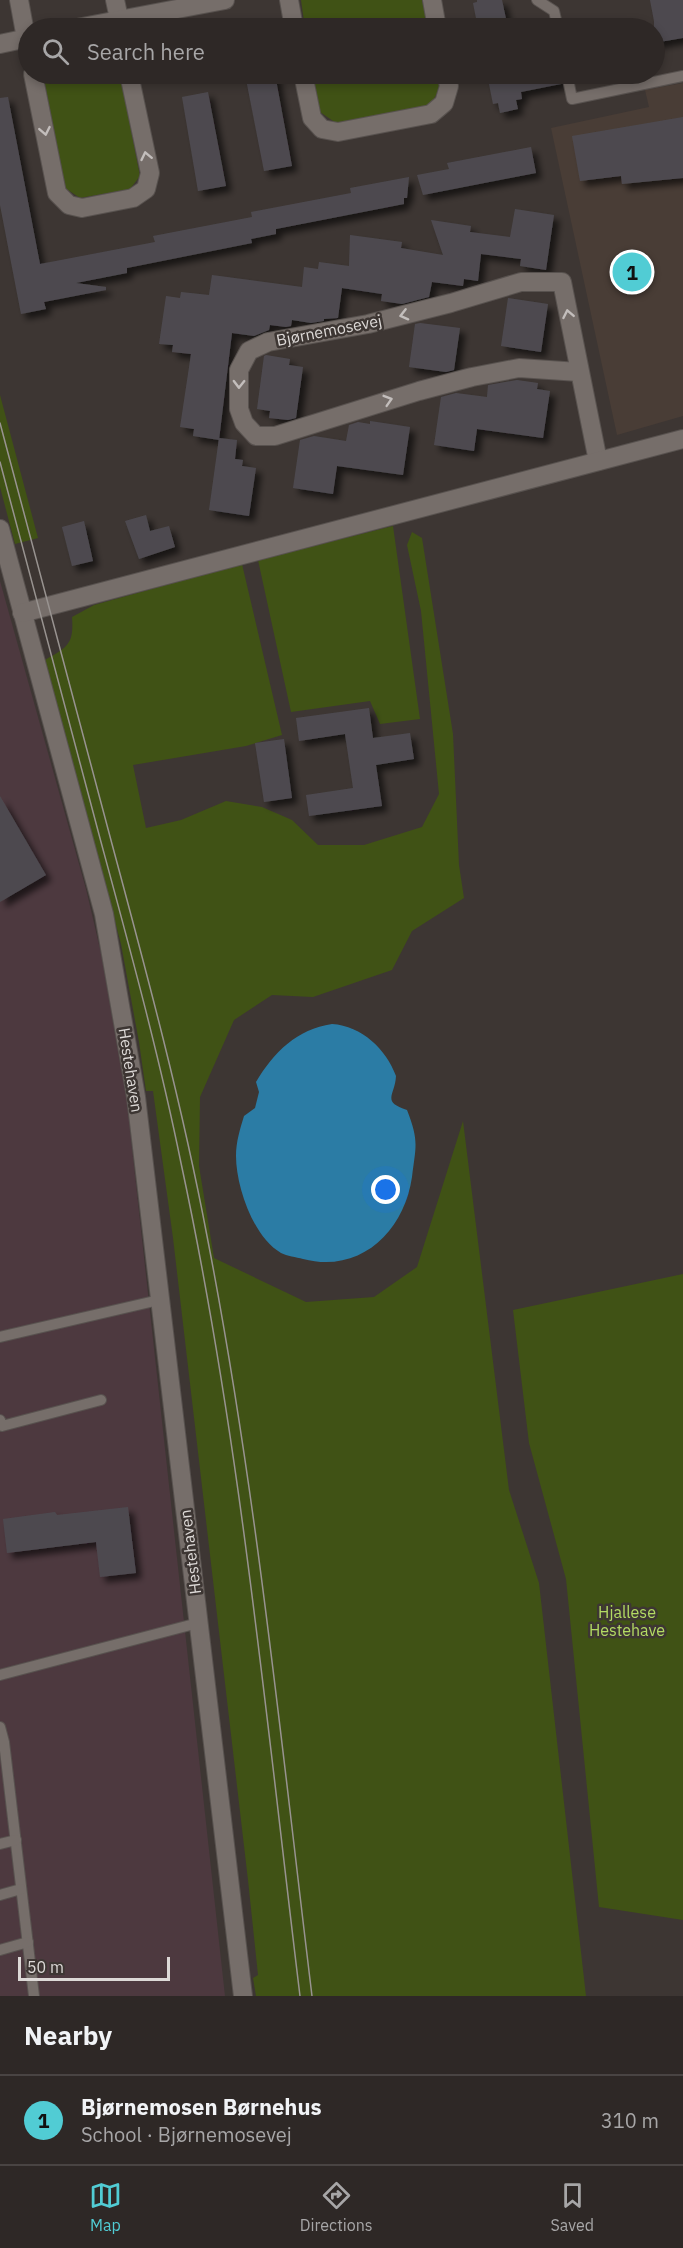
<!DOCTYPE html>
<meta charset="utf-8">
<style>
body{margin:0;font-family:"IBM Plex Sans",sans-serif;background:#3a3432;color:#f1f3f6}
.scale{position:absolute;left:18px;bottom:15px;width:152px;box-sizing:border-box;padding-left:6px;border:3px solid #ddd9d7;border-top:0;font-size:16px;line-height:21px;white-space:nowrap;color:#ddd9d7;-webkit-text-stroke:4px #3d3633;paint-order:stroke}
.you{position:absolute;left:386px;top:1190px;width:21px;height:21px;margin:-15px;border:4px solid #fff;border-radius:50%;background:#1a73e8;box-shadow:0 0 0 9px #1a73e833}
.badge{display:grid;place-items:center;width:39px;height:39px;border-radius:50%;background:#51ccd4;color:#111;font-size:20px;font-weight:700}
.pin{position:absolute;translate:-50% -50%;border:3px solid #fff;box-shadow:0 2px 6px #0006}
.list{margin:0;padding:0;list-style:none}
h2{display:flex;justify-content:space-between;align-items:center;height:78px;margin:0;padding:0 24px;font-size:26px}
h2 small{font-size:20px;font-weight:400;color:#a7a6a7}
.list li{display:grid;grid-template-columns:39px 1fr auto;gap:18px;align-items:center;box-sizing:border-box;height:90px;padding:0 24px;border-top:2px solid #494443}
.list b{display:block;font-size:22px;white-space:nowrap}
.list p{margin:0;font-size:20px;white-space:nowrap;color:#a7a6a7}
.list em{font-size:20px;font-style:normal;color:#a7a6a7}
.icon{flex:none;width:33px;height:33px;fill:none;stroke:currentColor;stroke-width:2;stroke-linecap:round;stroke-linejoin:round}
.map{position:relative;flex:none;width:683px;height:1996px;overflow:hidden}
.search{position:absolute;background:#2e2826;box-shadow:0 3px 9px #0003;left:18px;right:18px;top:18px;height:66px;display:flex;align-items:center;gap:15px;box-sizing:border-box;padding:0 21px;border-radius:33px;color:#a7a6a7;font-size:22px}
.sheet{height:168px;background:#2e2826}
nav{display:flex;justify-content:space-around;align-items:center;box-sizing:border-box;height:84px;border-top:2px solid #494443;background:#2e2826;font-size:16px;color:#a7a6a7}
nav a{display:grid;justify-items:center;gap:3px}
nav .on{color:#51ccd4}
.map>svg:first-child{display:block}
.built{fill:#493d36}
.industrial{fill:#4d393f}
.green{fill:#405215}
.water{fill:#2b7ca5}
.building{fill:#4d4a50;filter:url(#shadow)}
.lines{fill:none;stroke-linecap:round;stroke-linejoin:round}
.lane-casing{stroke:#58524f;stroke-width:12}
.street-casing{stroke:#58524f;stroke-width:20}
.lane{stroke:#766e6a;stroke-width:10}
.street{stroke:#766e6a;stroke-width:18}
.tram{stroke:#989390;stroke-width:1.5}
.oneway{stroke:#c3bebc}
.labels{text-anchor:middle;stroke-width:5;stroke-linejoin:round;paint-order:stroke}
.street-label{font-size:16px;fill:#ddd9d7;stroke:#3d3633}
.park-label{font-size:16px;fill:#b3db63;stroke:#3d3633}
</style>
<div class="map">
<svg width="683" height="1996" viewBox="0 0 683 1996">
<defs>
<filter id="shadow"><feDropShadow dx="5.5" dy="5.5" stdDeviation="3" flood-color="#0009"/></filter>
</defs>
<rect width="100%" height="100%" fill="#3d3633"/>
<polygon class="built" points="683,83 683,416 617,435 551,128 649,107 645,90"/>
<polygon class="industrial" points="0,581 86,889 101,953 127,1102 225,1996 0,1996"/>
<g class="green">
<polygon points="301,0 422,0 428,28 305,28"/>
<polygon points="43,74 120,74 140,176 130,189 80,198 65,188"/>
<polygon points="313,74 436,74 440,89 430,105 336,123 320,112"/>
<polygon points="0,395 38,538 15,544 0,487"/>
<polygon points="393,526 420,719 380,724 370,701 291,712 258,560"/>
<path d="M412,532L422,538L453,734L459,865L464,898L412,931L392,970L313,997L272,995L234,1020L200,1097L199,1166L214,1258L306,1302L374,1297L417,1267L463,1121L509,1490L539,1583L586,1996H256L253,1978L258,1975L248,1880L173,1238L153,1091H146L139,1042L121,944L45,660C68,647 74,644 72,617L94,605L242,564L282,735L246,746L133,765L146,828L181,820L226,801L262,807L292,820L318,845H364L422,827L439,794L421,611L407,545Z"/>
<polygon points="683,1274 683,1920 599,1907 566,1579 529,1443 513,1310"/>
</g>
<path class="water" d="M332,1024C362,1026 386,1049 396,1076C395,1096 381,1101 407,1110C419,1141 416,1145 412,1177C404,1232 360,1274 303,1259C296,1257 287,1256 281,1253C253,1237 236,1186 236,1156C236,1142 240,1129 244,1116L255,1108L259,1092L256,1082C274,1052 297,1029 332,1024Z"/>
<g class="building">
<polygon points="477,0 502,0 508,28 478,28 473,3 477,2"/>
<polygon points="650,0 683,0 683,38 654,43 654,21"/>
<polygon points="245,74 275,74 292,166 264,171"/>
<polygon points="487,74 560,74 561,84 521,92 522,99 516,100 518,109 500,113 498,103 493,104"/>
<polygon points="208,92 226,186 198,191 182,97"/>
<polygon points="8,97 40,264 155,242 153,236 252,217 251,212 351,193 350,188 409,177 407,198 404,198 404,204 276,229 276,234 251,239 252,243 127,268 127,273 76,283 106,287 106,290 44,302 46,309 21,314 0,205 0,98"/>
<polygon points="683,117 683,178 622,184 621,176 580,181 572,136"/>
<polygon points="531,147 536,173 423,195 417,175 449,169 447,163"/>
<polygon points="515,209 554,215 546,270 520,266 521,259 481,254 478,281 464,279 463,286 432,282 429,297 402,304 381,301 382,294 342,288 338,318 324,319 324,321 311,323 292,320 291,326 286,327 270,325 269,330 254,336 232,333 219,440 193,436 194,429 180,427 191,354 172,352 173,345 159,344 166,296 180,298 181,292 209,295 212,275 302,287 304,267 318,269 319,262 349,266 350,235 402,242 401,248 443,255 431,220 471,226 470,232 510,237"/>
<polygon points="508,298 548,304 541,352 501,346"/>
<polygon points="420,323 460,328 454,370 446,372 409,367 415,324"/>
<polygon points="266,355 290,359 289,365 303,367 296,418 288,420 269,418 270,411 257,409 264,356"/>
<polygon points="517,380 538,383 537,389 550,391 543,438 477,429 474,451 434,445 441,397 456,393 487,397 488,385"/>
<polygon points="370,421 410,427 403,475 337,466 333,494 293,488 300,440 314,436 346,441 349,425 358,422 370,424"/>
<polygon points="219,438 237,440 235,459 243,460 242,466 256,468 249,516 209,510"/>
<polygon points="146,515 150,531 169,526 175,547 139,559 125,521"/>
<polygon points="84,521 93,561 72,566 62,527"/>
<polygon points="369,708 373,738 410,733 414,759 376,765 382,806 309,816 306,795 353,788 345,734 299,741 296,718"/>
<polygon points="284,739 292,798 264,802 255,743"/>
<polygon points="0,796 46,875 0,902"/>
<polygon points="128,1507 136,1573 100,1577 96,1542 7,1553 3,1519 55,1512 57,1515"/>
</g>
<g class="lines">
<g class="lane-casing">
<g id="lane">
<polyline points="537,0 554,11 558,28"/>
<polyline points="567,74 572,99 683,76"/>
<polyline points="634,74 636,85"/>
<polyline points="130,78 153,74"/>
<polyline points="0,1337 159,1300"/>
<polyline points="0,1420 2,1426 101,1400"/>
<polyline points="0,1675 198,1623"/>
<polyline points="0,1727 4,1742 34,1996"/>
<polyline points="0,1844 16,1840"/>
<polyline points="0,1895 21,1889"/>
<polyline points="0,1950 28,1942"/>
</g>
</g>
<g class="street-casing">
<g id="street">
<polyline points="19,0 28,49"/>
<polyline points="115,0 121,28"/>
<polyline points="289,0 294,28"/>
<polyline points="432,0 437,28"/>
<polyline points="77,28 225,0"/>
<polyline points="0,44 28,38"/>
<polyline points="33,74 57,193 69,205 82,208 133,198 146,189 150,173 129,74"/>
<polyline points="303,74 312,118 322,129 338,132 431,114 444,103 449,86 446,74"/>
<polyline points="579,372 519,368 472,377 419,391 275,436 256,436 244,423 239,409 239,370 249,351 268,342 368,324 451,303 521,282 562,282 598,461"/>
<polyline points="0,529 104,914 136,1097 243,1996"/>
<polyline points="22,613 683,439"/>
</g>
</g>
<use href="#lane" class="lane"/>
<use href="#street" class="street"/>
<g class="tram">
<path d="M0,423C37,563 75,704 112,844C147,974 182,1104 207,1236C256,1487 281,1742 312,1996"/>
<path d="M0,462C34,589 68,716 101,842C130,949 159,1055 181,1163C240,1437 266,1718 300,1996"/>
</g>
</g>
<defs><path id="oneway-chevron" d="M-2-3.5L2.5 0L-2 3.5" fill="none" stroke-width="1.6" stroke-linecap="round" stroke-linejoin="round" transform="scale(1.5)"/></defs>
<g class="oneway">
<use href="#oneway-chevron" transform="translate(45 131) rotate(79)"/>
<use href="#oneway-chevron" transform="translate(146 156) rotate(-102)"/>
<use href="#oneway-chevron" transform="translate(568 314) rotate(-101)"/>
<use href="#oneway-chevron" transform="translate(404 315) rotate(166)"/>
<use href="#oneway-chevron" transform="translate(239 384) rotate(91)"/>
<use href="#oneway-chevron" transform="translate(388 400) rotate(-17)"/>
</g>
<g class="labels">
<g class="street-label">
<text transform="translate(329 330) rotate(-11)" y="6">Bjørnemosevej</text>
<text transform="translate(131 1070) rotate(81)" y="6">Hestehaven</text>
<text transform="translate(190 1552) rotate(-97)" y="6">Hestehaven</text>
</g>
<g class="park-label">
<text x="627" y="1618">Hjallese<tspan x="627" dy="18">Hestehave</tspan></text>
</g>
</g>
</svg>
<div class="scale">50 m</div>
<div class="you"></div>
<div class="pin badge" style="left:632px;top:272px">1</div>
<div class="search"><svg class="icon" aria-label="search" viewBox="0 0 24 24"><circle cx="10" cy="10" r="6"/><path d="M15 15l6 6"/></svg>Search here</div>
</div>
<section class="sheet">
<h2>Nearby<small></small></h2>
<ul class="list">
<li><span class="badge">1</span><div><b>Bjørnemosen Børnehus</b><p>School · Bjørnemosevej</p></div><em>310 m</em></li>
</ul>
</section>
<nav>
<a class="on"><svg class="icon" aria-label="map" viewBox="0 0 24 24"><path d="M3 6l6-2 6 2 6-2v14l-6 2-6-2-6 2zM9 4v14M15 6v14"/></svg>Map</a>
<a><svg class="icon" aria-label="directions" viewBox="0 0 24 24"><path d="M12 3l9 9-9 9-9-9zM9 14v-3h6M13 9l2 2-2 2"/></svg>Directions</a>
<a><svg class="icon" aria-label="saved" viewBox="0 0 24 24"><path d="M7 4h10v16l-5-4-5 4z"/></svg>Saved</a>
</nav>
